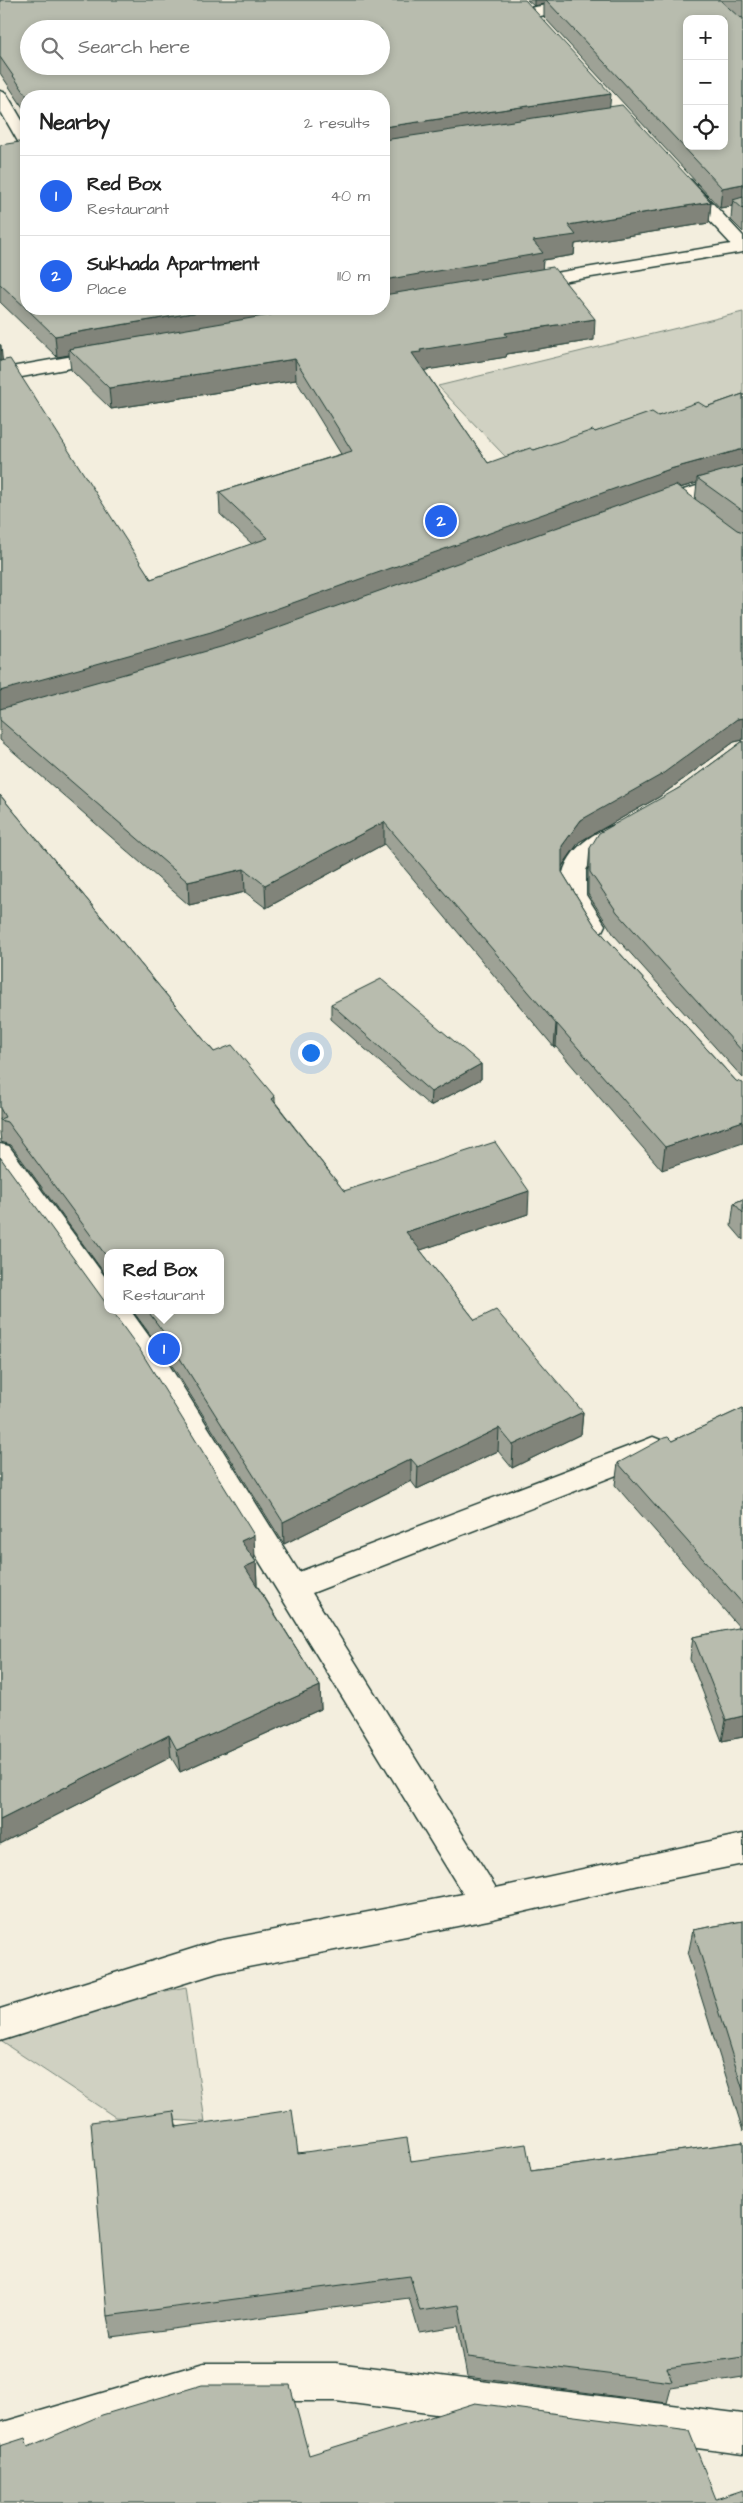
<!DOCTYPE html>
<meta charset="utf-8">
<style>
body{margin:0;font-family:"Architects Daughter",sans-serif;background:#f2f2f2;color:#222}
.controls{position:absolute;right:15px;top:15px;display:grid;overflow:hidden;border-radius:10px;box-shadow:0 2px 8px #0003}
.controls button{width:45px;height:45px;display:grid;place-items:center;padding:0;border:0;border-bottom:1px solid #e0e0e0;background:#fff;color:#222;font:25px sans-serif}
.you{position:absolute;left:310px;top:1052px;width:18px;height:18px;margin:-12px;border:4px solid #fff;border-radius:50%;background:#1a73e8;box-shadow:0 0 0 8px #1a73e833}
.badge{display:grid;place-items:center;width:32px;height:32px;border-radius:50%;background:#2563eb;color:#fff;font-size:16px;font-weight:700}
.pin{position:absolute;translate:-50% -50%;border:2px solid #fff;box-shadow:0 1px 5px #0006}
.popup{position:absolute;left:104px;top:1249px;width:120px;height:65px;box-sizing:border-box;display:grid;place-content:center;border-radius:10px;background:#fff;filter:drop-shadow(0 1px 4px #0005);font-size:16px;white-space:nowrap;color:#767676}
.popup b{font-size:19px;color:#222}
.popup::after{content:'';position:absolute;left:50%;top:100%;margin-left:-10px;border:10px solid transparent;border-top-color:#fff}
.list{margin:0;padding:0;list-style:none}
h2{display:flex;justify-content:space-between;align-items:center;height:65px;margin:0;padding:0 20px;font-size:21px}
h2 small{font-size:16px;font-weight:400;color:#767676}
.list li{display:grid;grid-template-columns:32px 1fr auto;gap:15px;align-items:center;box-sizing:border-box;height:80px;padding:0 20px;border-top:1px solid #e0e0e0}
.list b{display:block;font-size:19px;white-space:nowrap}
.list p{margin:0;font-size:16px;white-space:nowrap;color:#767676}
.list em{font-size:16px;font-style:normal;color:#767676}
.icon{flex:none;width:28px;height:28px;fill:none;stroke:currentColor;stroke-width:2;stroke-linecap:round;stroke-linejoin:round}
.map{position:relative;flex:none;width:743px;height:2503px;overflow:hidden}
.search{position:absolute;background:#fff;box-shadow:0 2px 8px #0003;left:20px;top:20px;width:370px;height:55px;display:flex;align-items:center;gap:12px;box-sizing:border-box;padding:0 18px;border-radius:28px;color:#767676;font-size:19px}
.panel{position:absolute;background:#fff;box-shadow:0 2px 8px #0003;left:20px;top:90px;width:370px;height:225px;border-radius:20px}
.map>svg:first-child{display:block}
.green{fill:#d0d1c2;stroke:#78877b}
.lines{fill:none;stroke-linecap:round;stroke-linejoin:round}
.street-casing{stroke:#1f3d34;stroke-width:3}
.street{fill:#fcf5e5;fill-rule:evenodd}
.wall{fill:#9ea296;stroke:#1f3d34;fill-rule:evenodd}
.shaded-wall{fill:#81847a;stroke:#1f3d34}
.building{fill:#b8bcae;stroke:#1f3d34;fill-rule:evenodd}
</style>
<div class="map">
<svg width="743" height="2503" viewBox="0 0 743 2503">
<rect width="100%" height="100%" fill="#f3eede"/>
<filter id="ink" filterUnits="userSpaceOnUse"><feTurbulence type="fractalNoise" baseFrequency=".02" numOctaves="2"/><feDisplacementMap in="SourceGraphic" scale="10" xChannelSelector="R" yChannelSelector="G"/><feConvolveMatrix kernelMatrix="1 2 1 2 8 2 1 2 1" color-interpolation-filters="sRGB"/></filter>
<g filter="url(#ink)">
<g class="green">
<polygon points="743,312 743,417 522,474 438,386"/>
<polygon points="186,1987 205,2122 115,2117 2,2042 2,2023"/>
</g>
<g class="lines">
<g class="street-casing">
<g id="street">
<polygon points="576,0 609,0 601,5 529,18 521,13 529,8"/>
<polygon points="0,91 6,93 26,127 26,146 20,145 0,110"/>
<polygon points="685,179 691,180 743,236 743,252 525,288 519,287 516,283 519,279 525,278 731,244 679,188 677,184 679,180"/>
<polygon points="107,350 114,352 116,356 114,360 0,381 0,369"/>
<polygon points="743,472 743,484 651,512 644,510 641,506 644,502"/>
<path d="M622,823L630,825L634,830L630,835L596,854L586,870V895L605,925L602,931L593,933L584,931C578,920 564,905 562,894C556,857 590,831 622,823Z"/>
<polygon points="0,1144 9,1146 108,1281 108,1310 130,1310 164,1357 299,1572 643,1441 653,1437 663,1441 668,1449 663,1457 312,1593 496,1888 743,1834 743,1864 639,1885 488,1920 217,1973 0,2041 0,2009 217,1941 463,1894 144,1373 0,1173"/>
<polygon points="204,2363 336,2363 743,2414 743,2454 336,2401 204,2401 0,2463 0,2423"/>
</g>
</g>
<use href="#street" class="street"/>
</g>
<g class="wall">
<path d="M0,0L610,107L711,202L709,223L575,244L574,255L543,260L542,268L594,340L507,354L506,357L424,370L488,463L534,450L595,432L658,416L706,407L743,394V740L734,742L659,797L579,842L562,867V872L595,926L736,1081L662,1170L556,1047H554L384,844L266,908L245,892L189,905L0,740V344L2,360L151,579L252,544L220,514L219,492L341,454L296,380L111,409L71,370L69,355L57,357L0,302V145L26,309H384V96H26V112L0,73ZM697,483L695,500L680,488Z"/>
<polygon points="527,0 743,0 743,232 731,220 732,206 720,208 544,17 544,4 534,6"/>
<polygon points="743,741 743,1078 614,935 588,894 588,871 590,848 679,788"/>
<polygon points="0,795 214,1052 275,1097 275,1102 344,1191 528,1214 420,1250 475,1320 583,1412 581,1434 512,1468 498,1451 417,1489 411,1481 284,1544 166,1356 132,1310 220,1310 108,1253 108,1289 107,1277 11,1145 1,1142 0,1133"/>
<polygon points="331,1004 481,1064 481,1079 430,1106 331,1019"/>
<polygon points="0,1157 255,1558 254,1558 256,1562 257,1585 320,1686 321,1709 180,1772 171,1757 0,1844"/>
<polygon points="743,1199 743,1240 731,1226 734,1203"/>
<polygon points="743,1408 743,1737 722,1741 690,1659 693,1637 740,1628 615,1485 618,1463 672,1441"/>
<polygon points="743,1921 743,2131 688,1955 693,1930"/>
<polygon points="174,2111 176,2126 298,2153 411,2161 531,2171 743,2142 743,2377 671,2388 667,2403 467,2377 458,2326 419,2332 409,2298 111,2337 107,2316"/>
</g>
<g class="shaded-wall">
<polygon points="534,0 545,0 544,4 534,6"/>
<polygon points="611,94 609,114 384,147 384,127"/>
<polygon points="743,184 743,204 733,200 732,206 720,208 722,188"/>
<polygon points="711,202 709,223 575,244 574,255 543,260 542,274 384,301 384,280 533,241 568,225"/>
<polygon points="216,309 317,309 69,349 69,355 57,357 55,336"/>
<polygon points="595,319 594,340 507,354 506,357 421,371 412,353 420,350 505,333"/>
<polygon points="1,345 3,367 0,368 0,346"/>
<polygon points="295,359 296,380 111,409 109,388"/>
<polygon points="743,449 743,466 697,478 697,483 668,491 212,654 0,714 0,691 670,469"/>
<polygon points="743,718 743,740 734,742 659,797 579,842 560,869 562,846 581,820 737,719"/>
<polygon points="384,822 384,844 266,908 265,885"/>
<polygon points="244,869 245,892 189,905 188,882"/>
<polygon points="556,1024 557,1024 556,1047 554,1047"/>
<polygon points="481,1064 481,1079 430,1106 431,1092"/>
<polygon points="743,1121 743,1143 662,1170 665,1147"/>
<polygon points="529,1191 528,1214 406,1255 406,1232"/>
<polygon points="583,1412 581,1434 512,1468 513,1445"/>
<polygon points="499,1428 498,1451 417,1489 418,1467"/>
<polygon points="411,1459 411,1481 284,1544 283,1522"/>
<polygon points="254,1535 255,1558 242,1564 241,1541"/>
<polygon points="256,1562 257,1585 247,1590 245,1567"/>
<polygon points="320,1686 321,1709 180,1772 177,1750"/>
<polygon points="743,1716 743,1737 722,1741 726,1720"/>
<polygon points="169,1735 171,1757 0,1844 0,1820"/>
</g>
<g class="building">
<path d="M0,0H525L611,94L384,127V96H27L0,57ZM29,29H381V66H29Z"/>
<path d="M546,0H720L739,17L743,18V184L722,188ZM687,19H724V146H687Z"/>
<polygon points="622,105 711,202 568,225 576,235 533,241 543,253 384,280 384,140"/>
<polygon points="26,141 26,308 0,284 0,145"/>
<polygon points="743,197 743,209 733,200"/>
<polygon points="553,267 595,319 505,333 507,336 420,350 421,352 412,353 488,463 530,448 534,450 593,430 595,432 652,412 658,416 698,402 706,407 743,394 743,449 670,469 211,632 0,691 0,361 10,359 151,579 268,538 219,492 352,451 295,359 109,388 69,349 305,309 384,309 384,295"/>
<polygon points="27,309 216,309 55,336"/>
<polygon points="743,465 743,511 697,478"/>
<polygon points="676,485 737,530 743,532 743,718 737,719 661,775 581,820 562,846 562,872 595,926 736,1081 743,1083 743,1121 665,1147 557,1024 556,1024 384,822 265,885 244,869 188,882 0,720 0,709 228,645"/>
<polygon points="743,741 743,1052 617,912 590,872 590,848 599,833 679,788"/>
<polygon points="0,795 214,1052 232,1045 275,1097 272,1099 344,1191 495,1142 529,1191 406,1232 475,1320 496,1310 583,1412 513,1445 499,1428 418,1467 411,1459 283,1522 164,1333 147,1310 220,1310 220,1253 108,1253 107,1285 107,1257 7,1122 0,1120 0,1119 5,1117 0,1108"/>
<polygon points="381,979 481,1064 431,1092 331,1004"/>
<polygon points="0,1157 108,1306 108,1310 111,1310 140,1350 254,1535 241,1541 256,1562 245,1567 320,1686 177,1750 169,1735 0,1820"/>
<polygon points="743,1199 743,1213 734,1203"/>
<polygon points="743,1408 743,1604 618,1463 664,1438 668,1437 672,1441"/>
<polygon points="743,1627 743,1716 726,1720 693,1637"/>
<polygon points="743,1921 743,2090 693,1930"/>
<polygon points="292,2110 298,2153 407,2138 411,2161 526,2144 531,2171 743,2142 743,2357 667,2368 672,2382 468,2357 459,2305 420,2311 410,2276 107,2316 91,2122 174,2111 176,2127"/>
<polygon points="202,2385 290,2385 309,2455 475,2403 689,2431 716,2499 743,2490 743,2503 0,2503 0,2446 25,2438 28,2447 102,2415"/>
</g>
</g>
</svg>
<div class="controls">
<button>+</button>
<button>−</button>
<button><svg class="icon" aria-label="locate" viewBox="0 0 24 24"><circle cx="12" cy="12" r="6"/><path d="M12 2v4M12 18v4M2 12h4M18 12h4"/></svg></button>
</div>
<div class="you"></div>
<div class="pin badge" style="left:164px;top:1349px">1</div>
<div class="popup"><b>Red Box</b>Restaurant</div>
<div class="pin badge" style="left:441px;top:521px">2</div>
<div class="search"><svg class="icon" aria-label="search" viewBox="0 0 24 24"><circle cx="10" cy="10" r="6"/><path d="M15 15l6 6"/></svg>Search here</div>
<section class="panel">
<h2>Nearby<small>2 results</small></h2>
<ul class="list">
<li><span class="badge">1</span><div><b>Red Box</b><p>Restaurant</p></div><em>40 m</em></li>
<li><span class="badge">2</span><div><b>Sukhada Apartment</b><p>Place</p></div><em>110 m</em></li>
</ul>
</section>
</div>
